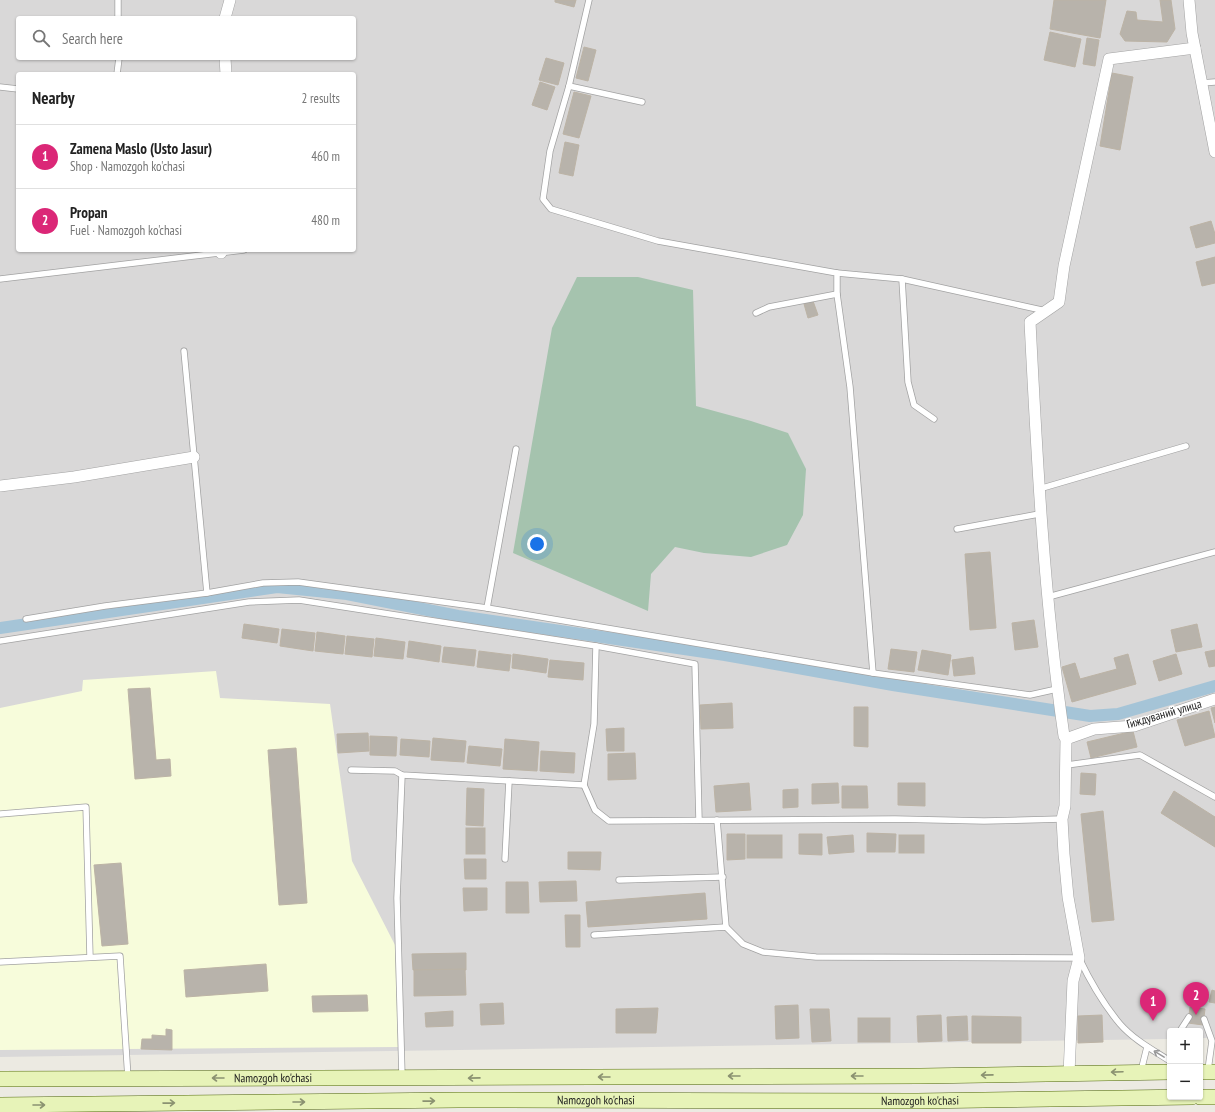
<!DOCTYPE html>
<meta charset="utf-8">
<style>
body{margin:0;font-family:"PT Sans Narrow",sans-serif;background:#f2f2f2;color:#222}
.controls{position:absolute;right:12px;bottom:12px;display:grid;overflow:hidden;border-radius:4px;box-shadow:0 1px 3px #0004}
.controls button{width:36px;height:36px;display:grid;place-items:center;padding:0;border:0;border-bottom:1px solid #e0e0e0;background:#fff;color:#222;font:20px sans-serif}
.you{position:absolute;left:537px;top:544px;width:14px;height:14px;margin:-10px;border:3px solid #fff;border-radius:50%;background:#1a73e8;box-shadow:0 0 0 6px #1a73e833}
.badge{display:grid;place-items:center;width:26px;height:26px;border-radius:50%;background:#db2777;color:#fff;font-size:13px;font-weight:700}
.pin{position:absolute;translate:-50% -33px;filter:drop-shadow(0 1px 2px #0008)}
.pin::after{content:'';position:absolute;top:21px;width:14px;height:12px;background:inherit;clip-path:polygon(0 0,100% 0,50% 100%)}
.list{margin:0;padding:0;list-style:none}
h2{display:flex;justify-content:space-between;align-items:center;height:52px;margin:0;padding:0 16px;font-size:17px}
h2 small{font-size:13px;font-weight:400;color:#767676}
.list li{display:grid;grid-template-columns:26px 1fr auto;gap:12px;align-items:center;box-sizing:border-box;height:64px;padding:0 16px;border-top:1px solid #e0e0e0}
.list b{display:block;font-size:15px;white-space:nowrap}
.list p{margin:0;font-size:13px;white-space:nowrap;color:#767676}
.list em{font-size:13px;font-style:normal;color:#767676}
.icon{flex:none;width:22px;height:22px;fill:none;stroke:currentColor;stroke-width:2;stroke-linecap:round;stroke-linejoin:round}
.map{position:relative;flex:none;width:1215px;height:1112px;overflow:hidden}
.search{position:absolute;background:#fff;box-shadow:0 1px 3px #0004;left:16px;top:16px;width:340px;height:44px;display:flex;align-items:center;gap:10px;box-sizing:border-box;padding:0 14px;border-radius:4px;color:#767676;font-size:15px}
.panel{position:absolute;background:#fff;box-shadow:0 1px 3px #0004;left:16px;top:72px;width:340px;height:180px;border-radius:4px}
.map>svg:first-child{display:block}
.residential{fill:#d9d8d8;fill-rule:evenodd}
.education{fill:#f7fcdb}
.cemetery{fill:#a5c3ae}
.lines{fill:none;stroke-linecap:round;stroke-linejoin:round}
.canal{stroke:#a5c4d7;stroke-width:12}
.building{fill:#b8b3ab;stroke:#bcb3a5}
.service-casing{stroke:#a2a2a2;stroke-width:7}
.minor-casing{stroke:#a2a2a2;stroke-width:12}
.secondary-casing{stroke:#50670d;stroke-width:16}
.service{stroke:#fff;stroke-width:5.5}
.minor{stroke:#fff;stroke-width:11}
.secondary{stroke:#e7f3b8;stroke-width:15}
.oneway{stroke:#989898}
.oneway2{stroke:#8b9271}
.labels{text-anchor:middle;stroke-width:3;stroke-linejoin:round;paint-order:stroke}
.street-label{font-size:12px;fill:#1b1b1b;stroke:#fff}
</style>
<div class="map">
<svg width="1215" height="1112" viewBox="0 0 1215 1112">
<rect width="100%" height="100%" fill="#eceae2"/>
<path class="residential" d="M0,0H1215V1038H1200V1031H1170V1039L0,1057ZM18,18H354V58H18ZM18,74H354V250H18Z"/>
<polygon class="education" points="216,671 220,698 330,704 352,861 395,945 398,1047 0,1050 0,708 82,691 83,680"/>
<polygon class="cemetery" points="577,277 638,277 693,290 696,406 751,421 788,433 806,469 803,515 787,545 751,557 704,553 675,547 651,574 648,611 513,553 552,328"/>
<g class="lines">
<polyline class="canal" points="0,628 277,587 347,594 458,616 725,655 893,685 1090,716 1118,714 1215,686"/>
</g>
<g class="building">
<polygon points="555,0 576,0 574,7 555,2"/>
<polygon points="1054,0 1106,0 1100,38 1050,29"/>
<polygon points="1160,0 1171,0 1175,29 1167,42 1125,41 1120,34 1127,11 1136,12 1137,20 1163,22"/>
<polygon points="1050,32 1081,39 1075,67 1044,60"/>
<polygon points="1087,38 1099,40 1095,66 1083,64"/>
<polygon points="584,47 596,50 588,81 576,78"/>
<polygon points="546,58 564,63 558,85 539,80"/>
<polygon points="1112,73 1133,77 1120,150 1100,146"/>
<polygon points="540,82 555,87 547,110 532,105"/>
<polygon points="574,92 591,96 579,138 563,134"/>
<polygon points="565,142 579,145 573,176 559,173"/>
<polygon points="1211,221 1215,234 1215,243 1196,248 1190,227"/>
<polygon points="1215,257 1215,283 1202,286 1196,262"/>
<polygon points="813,301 818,315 808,318 804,304"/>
<polygon points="990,552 996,628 970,630 965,554"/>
<polygon points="1034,620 1038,647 1015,650 1012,623"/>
<polygon points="244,624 279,629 277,643 242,638"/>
<polygon points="1197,624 1202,647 1176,652 1171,630"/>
<polygon points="282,629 315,633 313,651 280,646"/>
<polygon points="317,632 345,636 343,654 315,651"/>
<polygon points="347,636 374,639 372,657 345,654"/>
<polygon points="376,638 405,642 403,659 374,656"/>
<polygon points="409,641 441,646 439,662 407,657"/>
<polygon points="444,647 476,650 474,666 442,662"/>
<polygon points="891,649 917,652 914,672 888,669"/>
<polygon points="922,650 951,655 948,675 918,670"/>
<polygon points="1215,650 1215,666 1209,667 1205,652"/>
<polygon points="479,651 511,655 509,671 477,667"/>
<polygon points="513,654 548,659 546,673 512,668"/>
<polygon points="1128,654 1136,684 1072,702 1062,667 1075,663 1080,679 1117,669 1114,658"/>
<polygon points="1176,654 1182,674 1159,681 1153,661"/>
<polygon points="973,657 975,674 954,676 952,660"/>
<polygon points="550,660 584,663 583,680 548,677"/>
<polygon points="150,688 156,760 170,759 171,776 135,779 128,689"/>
<polygon points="732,703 733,728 701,729 700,705"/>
<polygon points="854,707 868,707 868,747 854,746"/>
<polygon points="1215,707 1215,723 1211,708"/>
<polygon points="1209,711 1215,737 1185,746 1177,720"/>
<polygon points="624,728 624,751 607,751 606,729"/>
<polygon points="1133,731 1137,747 1091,758 1087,742"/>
<polygon points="368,733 369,751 338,753 337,734"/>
<polygon points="370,736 397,737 396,756 370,755"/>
<polygon points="433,738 466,741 464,762 431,760"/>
<polygon points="401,739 430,741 429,757 400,755"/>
<polygon points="505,739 539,742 537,771 503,769"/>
<polygon points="469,746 502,749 500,766 467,763"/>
<polygon points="296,748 307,903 279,905 268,750"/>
<polygon points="541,751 575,753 574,773 540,771"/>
<polygon points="635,753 636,779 608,780 608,754"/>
<polygon points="1081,773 1096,774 1095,795 1080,794"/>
<polygon points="749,783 751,810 716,812 714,786"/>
<polygon points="838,783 839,803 812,804 812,784"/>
<polygon points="898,783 925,783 925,806 898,805"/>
<polygon points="842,786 867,786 868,808 842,808"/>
<polygon points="467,788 484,789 483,826 466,825"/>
<polygon points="798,789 798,807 783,808 783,790"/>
<polygon points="1174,791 1215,817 1215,847 1161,813"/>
<polygon points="1103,811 1114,920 1092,922 1081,814"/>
<rect x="466" y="828" width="19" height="26"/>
<polygon points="867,833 896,834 895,852 867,852"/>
<polygon points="727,834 745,834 745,859 727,860"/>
<polygon points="799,834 822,834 822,855 799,854"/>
<rect x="747" y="835" width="35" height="23"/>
<polygon points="853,835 854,852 829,854 827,837"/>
<rect x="899" y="835" width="25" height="18"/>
<polygon points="568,852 601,852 600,870 568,869"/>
<polygon points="464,859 486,859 486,879 465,879"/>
<polygon points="121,863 128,944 102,946 94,865"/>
<polygon points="576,881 577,901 540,902 539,882"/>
<polygon points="506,882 528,882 529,913 506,913"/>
<polygon points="463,888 487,888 487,910 464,911"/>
<polygon points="705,893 707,919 588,927 586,902"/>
<polygon points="565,915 580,915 580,947 566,947"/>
<polygon points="466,953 466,970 413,970 412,954"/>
<polygon points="266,964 268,991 186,997 184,970"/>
<polygon points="465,969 466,995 414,996 414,970"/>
<polygon points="1212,990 1215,991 1215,1003 1209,1002"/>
<polygon points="367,995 368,1011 313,1012 312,996"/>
<polygon points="503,1003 504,1024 481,1025 480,1004"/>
<polygon points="798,1005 799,1038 776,1039 775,1006"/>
<polygon points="1190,1007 1205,1009 1203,1025 1188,1023"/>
<polygon points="658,1008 656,1033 616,1033 616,1009"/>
<polygon points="810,1009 829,1009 831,1041 812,1042"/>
<polygon points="453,1011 453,1026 426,1027 425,1013"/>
<polygon points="941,1015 942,1041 918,1042 917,1016"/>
<polygon points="1102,1015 1103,1042 1078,1043 1078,1016"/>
<polygon points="967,1016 968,1040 948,1041 947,1017"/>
<polygon points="972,1016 1021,1017 1021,1043 972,1043"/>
<rect x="858" y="1018" width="32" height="24"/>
<polygon points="166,1029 172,1030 172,1050 141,1049 142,1039 152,1039 152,1035 166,1036"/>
</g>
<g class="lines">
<g class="service-casing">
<g id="service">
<polyline points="118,0 118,18"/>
<polyline points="589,0 569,86 550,151 543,199 551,209 658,241 837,273 837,294 850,387 873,673"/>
<polyline points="117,74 119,58"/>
<polyline points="1201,83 1215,82"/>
<polyline points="569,86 642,102"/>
<polyline points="0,87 18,89"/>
<polyline points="837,273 902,279 1046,311"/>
<polyline points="0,279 244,250"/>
<polyline points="902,279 908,382 914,405 934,419"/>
<polyline points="756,313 769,307 837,294"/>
<polyline points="184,351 207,593"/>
<polyline points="516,449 487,608 873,673 1030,695 1057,689"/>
<polyline points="1039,489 1186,446"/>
<polyline points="957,529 1039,514"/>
<polyline points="1048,597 1215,552"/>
<polyline points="26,619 105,606 207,593 263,583 298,582 487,608"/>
<polyline points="0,641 249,602 299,600 596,646 695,664 699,820"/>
<polyline points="596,646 594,724 584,785 595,810 609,821 895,819 984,821 1062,819"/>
<polyline points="1067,765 1140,755 1215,797"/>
<polyline points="351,770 395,771 402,775 584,785"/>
<polyline points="402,775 397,898 402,1076"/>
<polyline points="0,814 86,807 90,957"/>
<polyline points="717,820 726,927"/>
<polyline points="505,859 509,781"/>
<polyline points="619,880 723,877"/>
<path d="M594,935L726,927L743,944L763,952L816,957L1079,958C1090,981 1104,1005 1120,1024C1134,1040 1153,1050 1170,1061"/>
<polyline points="0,962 120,956 128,1078"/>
<polyline points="1204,1019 1212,1041 1208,1070"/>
<polyline points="1180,1031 1189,1017"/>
<polyline points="1141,1071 1147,1047"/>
</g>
</g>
<g class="minor-casing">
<g id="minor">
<polyline points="1189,0 1192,33 1215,152"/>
<polyline points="225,18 230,0"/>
<polyline points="225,58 226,74"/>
<polyline points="221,250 221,253"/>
<polyline points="0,486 74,477 194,457"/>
<polyline points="1066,739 1094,729 1134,726 1215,699"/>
<path d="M1069,1074L1073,981L1079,958L1068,897L1064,854L1062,819L1065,806L1066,739L1064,736C1044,598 1037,460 1030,322L1059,302L1064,266L1109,59L1195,48"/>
</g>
</g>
<g class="secondary-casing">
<g id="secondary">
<polyline points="1200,1072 1215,1072"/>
<path id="s1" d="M0,1079L921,1076L1170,1072"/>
<polyline points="1200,1097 1215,1097"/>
<path id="s2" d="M0,1105L458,1100L917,1101L1192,1097"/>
</g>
</g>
<use href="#service" class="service"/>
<use href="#minor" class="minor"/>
<use href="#secondary" class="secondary"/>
</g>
<defs><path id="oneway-shaft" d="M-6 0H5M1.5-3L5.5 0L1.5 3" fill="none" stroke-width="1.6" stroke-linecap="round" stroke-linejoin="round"/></defs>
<use class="oneway" href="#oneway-shaft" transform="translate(1159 1054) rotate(-149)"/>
<g class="oneway2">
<use href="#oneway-shaft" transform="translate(1117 1072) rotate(178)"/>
<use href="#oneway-shaft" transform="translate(987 1075) rotate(179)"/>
<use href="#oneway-shaft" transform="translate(734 1076) rotate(180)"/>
<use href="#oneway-shaft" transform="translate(857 1076) rotate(180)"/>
<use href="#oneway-shaft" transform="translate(604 1077) rotate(180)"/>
<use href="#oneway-shaft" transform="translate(218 1078) rotate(-180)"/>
<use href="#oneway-shaft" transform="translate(474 1078) rotate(179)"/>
<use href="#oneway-shaft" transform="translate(429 1101) rotate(-1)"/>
<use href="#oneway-shaft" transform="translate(299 1102)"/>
<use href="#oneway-shaft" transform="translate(169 1103) rotate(-1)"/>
<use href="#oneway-shaft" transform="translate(39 1105)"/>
</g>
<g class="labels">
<g class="street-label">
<text transform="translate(1164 714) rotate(-16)" y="4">Гиждуваний улица</text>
<text dy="4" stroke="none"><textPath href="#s1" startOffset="273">Namozgoh ko'chasi</textPath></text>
<text dy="4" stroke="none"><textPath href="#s2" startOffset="596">Namozgoh ko'chasi</textPath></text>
<text dy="4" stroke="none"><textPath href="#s2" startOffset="920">Namozgoh ko'chasi</textPath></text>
</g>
</g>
</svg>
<div class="controls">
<button>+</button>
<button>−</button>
</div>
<div class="you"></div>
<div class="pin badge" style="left:1153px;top:1021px">1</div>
<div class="pin badge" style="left:1196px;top:1015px">2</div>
<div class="search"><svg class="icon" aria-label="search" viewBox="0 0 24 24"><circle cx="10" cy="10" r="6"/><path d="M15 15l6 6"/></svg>Search here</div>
<section class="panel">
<h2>Nearby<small>2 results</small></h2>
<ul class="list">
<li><span class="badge">1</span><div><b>Zamena Maslo (Usto Jasur)</b><p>Shop · Namozgoh ko'chasi</p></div><em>460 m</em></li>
<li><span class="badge">2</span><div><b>Propan</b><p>Fuel · Namozgoh ko'chasi</p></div><em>480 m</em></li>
</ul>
</section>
</div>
